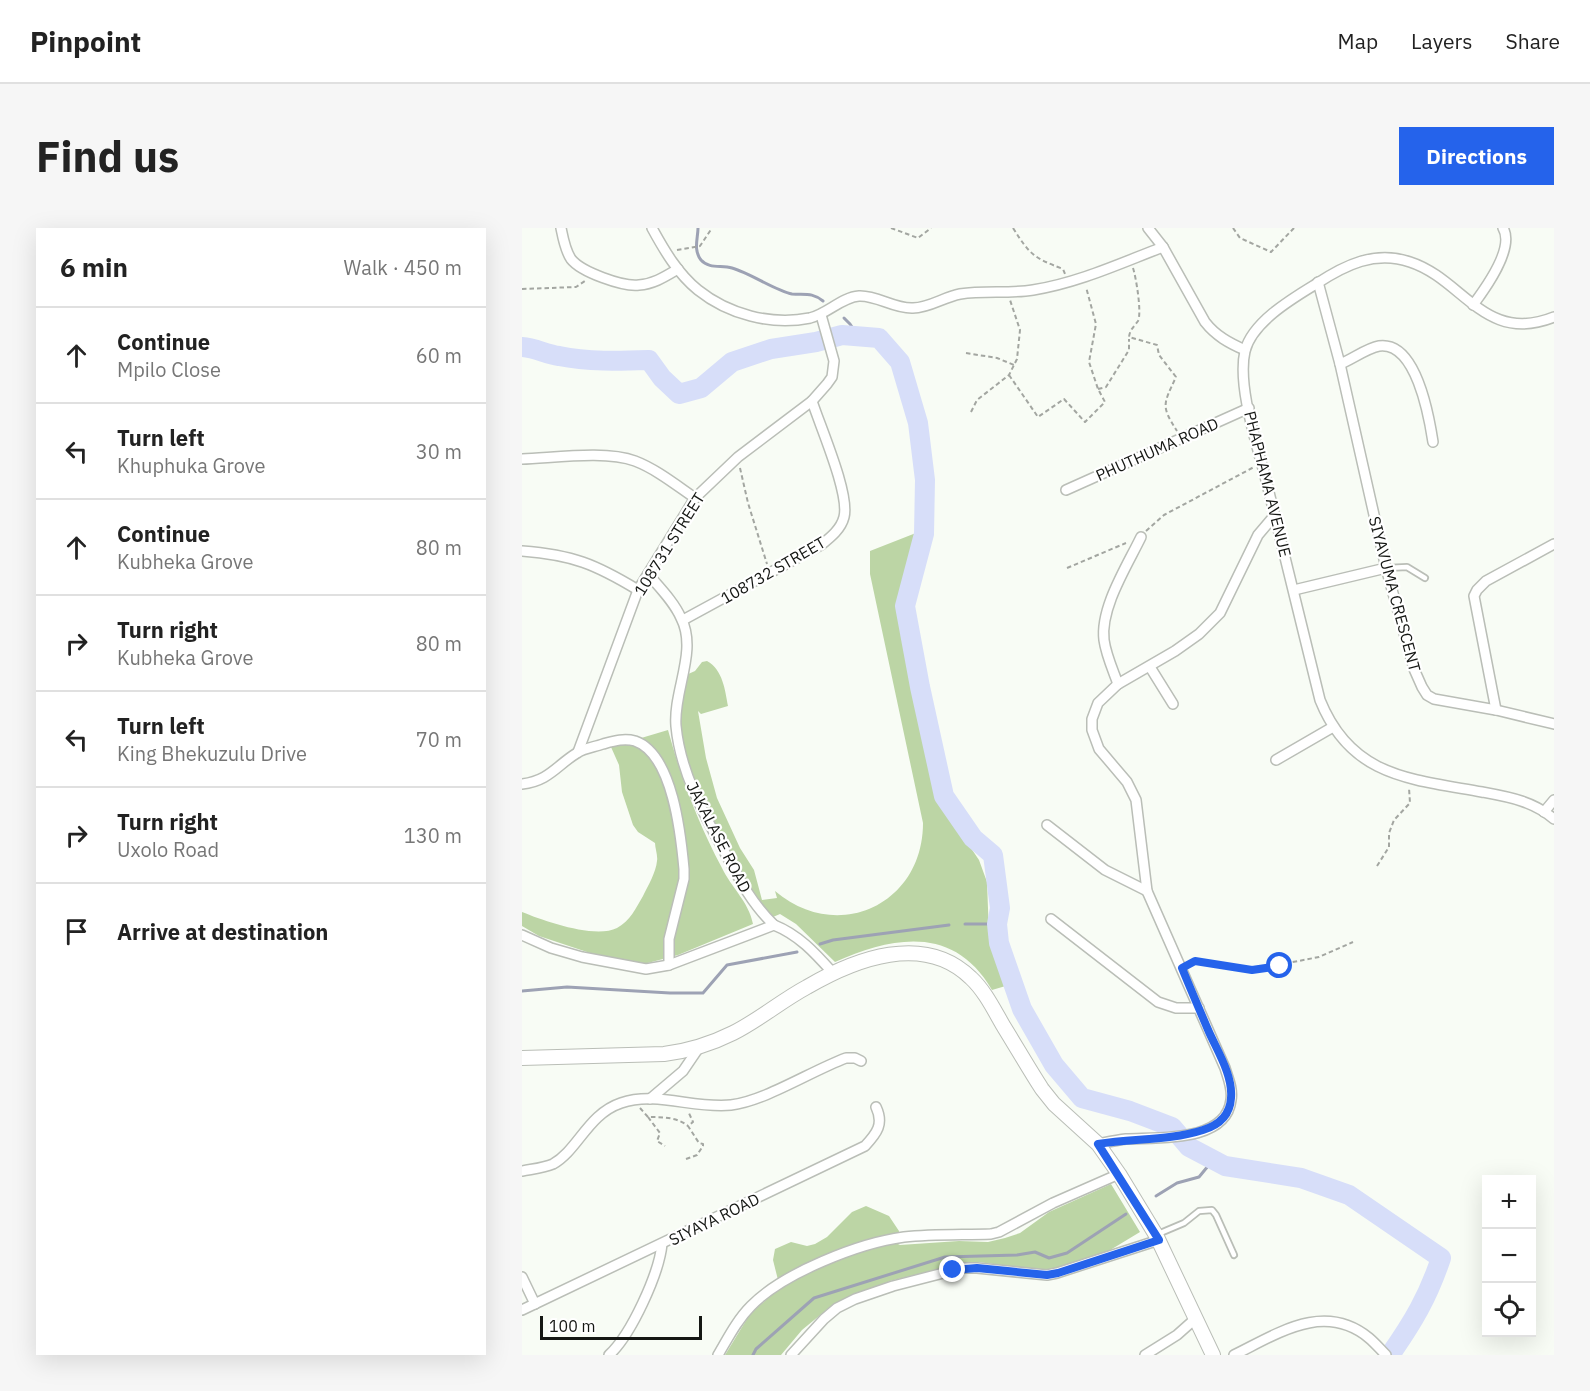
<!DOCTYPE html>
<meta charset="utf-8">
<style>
body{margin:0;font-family:"IBM Plex Sans",sans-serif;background:#f6f6f6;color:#222}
.controls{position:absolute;right:18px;bottom:18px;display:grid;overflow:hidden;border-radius:0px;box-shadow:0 6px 24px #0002}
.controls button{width:54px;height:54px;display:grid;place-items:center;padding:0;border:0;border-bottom:2px solid #e0e0e0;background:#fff;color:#222;font:30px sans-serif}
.scale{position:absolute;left:18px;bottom:15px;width:162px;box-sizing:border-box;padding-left:6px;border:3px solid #151714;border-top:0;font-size:16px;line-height:21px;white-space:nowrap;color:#151714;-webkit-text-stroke:4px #fff;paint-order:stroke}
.stop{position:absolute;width:18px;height:18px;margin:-14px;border:4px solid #2563eb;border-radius:50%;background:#fff}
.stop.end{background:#2563eb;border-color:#fff;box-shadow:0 2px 6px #0008}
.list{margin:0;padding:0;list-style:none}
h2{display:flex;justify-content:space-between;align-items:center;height:78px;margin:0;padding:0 24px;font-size:26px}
h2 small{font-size:20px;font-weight:400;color:#767676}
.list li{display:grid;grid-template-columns:39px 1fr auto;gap:18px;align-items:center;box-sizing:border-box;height:96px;padding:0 24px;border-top:2px solid #e0e0e0}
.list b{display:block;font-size:22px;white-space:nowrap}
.list p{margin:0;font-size:20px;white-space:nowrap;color:#767676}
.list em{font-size:20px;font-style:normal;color:#767676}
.icon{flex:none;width:33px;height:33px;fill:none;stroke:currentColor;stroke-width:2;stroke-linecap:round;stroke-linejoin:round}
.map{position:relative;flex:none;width:1032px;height:1127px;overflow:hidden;border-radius:0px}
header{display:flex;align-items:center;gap:36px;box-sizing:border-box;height:84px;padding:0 30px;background:#fff;border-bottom:2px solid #e0e0e0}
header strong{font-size:28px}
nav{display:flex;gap:33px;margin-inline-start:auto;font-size:21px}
.intro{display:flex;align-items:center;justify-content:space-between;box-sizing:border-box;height:144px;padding:0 36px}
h1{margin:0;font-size:42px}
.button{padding:15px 27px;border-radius:0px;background:#2563eb;color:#fff;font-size:21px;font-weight:700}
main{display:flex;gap:36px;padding:0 36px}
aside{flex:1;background:#fff;border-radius:0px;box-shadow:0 6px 24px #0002}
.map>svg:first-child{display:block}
.green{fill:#bcd5a5}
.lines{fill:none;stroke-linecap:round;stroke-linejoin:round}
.stream{stroke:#9da2b4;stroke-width:3}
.river{stroke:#d7def9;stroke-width:20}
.lane-casing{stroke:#babeb7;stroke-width:8}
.street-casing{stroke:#babeb7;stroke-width:12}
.secondary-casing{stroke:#babeb7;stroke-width:16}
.path{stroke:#a3a6a1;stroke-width:2;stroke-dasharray:4.5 3;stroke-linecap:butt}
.lane{stroke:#fff;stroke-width:4.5}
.street{stroke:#fff;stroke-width:9}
.secondary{stroke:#fff;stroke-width:14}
.route{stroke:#2563eb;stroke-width:8}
.labels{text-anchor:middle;stroke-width:4.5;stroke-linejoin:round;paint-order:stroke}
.street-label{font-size:16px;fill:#151714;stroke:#fff}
</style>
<header>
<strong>Pinpoint</strong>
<nav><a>Map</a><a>Layers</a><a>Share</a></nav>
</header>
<div class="intro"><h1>Find us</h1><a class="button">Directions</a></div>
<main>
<aside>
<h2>6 min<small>Walk · 450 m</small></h2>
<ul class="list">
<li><svg class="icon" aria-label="ahead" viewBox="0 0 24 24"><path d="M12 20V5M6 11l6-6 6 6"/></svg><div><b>Continue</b><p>Mpilo Close</p></div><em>60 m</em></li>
<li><svg class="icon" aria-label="left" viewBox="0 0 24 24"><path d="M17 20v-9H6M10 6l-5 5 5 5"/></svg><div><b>Turn left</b><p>Khuphuka Grove</p></div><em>30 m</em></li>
<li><svg class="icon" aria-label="ahead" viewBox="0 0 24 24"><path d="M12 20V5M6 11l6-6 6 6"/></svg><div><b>Continue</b><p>Kubheka Grove</p></div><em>80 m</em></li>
<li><svg class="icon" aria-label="right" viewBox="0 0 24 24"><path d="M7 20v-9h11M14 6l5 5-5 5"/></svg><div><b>Turn right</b><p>Kubheka Grove</p></div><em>80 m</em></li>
<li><svg class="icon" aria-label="left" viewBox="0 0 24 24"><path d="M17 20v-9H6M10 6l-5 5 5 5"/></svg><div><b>Turn left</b><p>King Bhekuzulu Drive</p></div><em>70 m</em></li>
<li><svg class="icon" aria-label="right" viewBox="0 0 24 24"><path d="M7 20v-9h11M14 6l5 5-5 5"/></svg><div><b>Turn right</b><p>Uxolo Road</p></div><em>130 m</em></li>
<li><svg class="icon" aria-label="arrive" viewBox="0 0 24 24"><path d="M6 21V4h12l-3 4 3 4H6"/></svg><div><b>Arrive at destination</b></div></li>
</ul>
</aside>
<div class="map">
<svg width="1032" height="1127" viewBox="0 0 1032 1127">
<rect width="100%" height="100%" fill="#f8fcf5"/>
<g class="green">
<path d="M399,303L380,379L417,569L420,577L457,632L465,654L467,707L487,757L470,762C432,697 372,708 313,734L274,696L258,686L251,689L243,684L236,675C209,626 166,562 159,506C156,486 161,466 164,447L173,443L180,434L185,433C201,442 203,462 206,478L179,486L176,483L184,530L195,570L218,620L232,642L240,672L255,670L253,663C315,716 401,677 401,595L348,346V323Z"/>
<path d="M146,502C159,550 176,595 200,640C209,659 227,674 231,696L156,727L122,736L80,729L17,708L0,698V684C22,693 73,711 95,700C108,693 114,680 121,668C126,658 134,644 135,633C136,628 133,620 133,615L116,604L111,597L100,564L97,537L89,519Z"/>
<polygon points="589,956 618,1004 580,1027 525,1043 456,1034 441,1035 368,1053 308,1079 280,1102 259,1127 203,1127 228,1086 258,1060 251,1032 253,1021 269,1014 285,1018 293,1016 305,1009 330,984 344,978 367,988 377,1003 376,1016 378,1017 437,1013 466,1014 483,1010 498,1005 527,984"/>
</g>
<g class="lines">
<g class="stream">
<path d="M176,0C176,10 171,22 179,32C187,41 199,37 210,40C228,45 254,63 270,66C283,67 290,64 301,73"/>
<polyline points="322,90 328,96 336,108"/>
<polyline points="443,696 475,696"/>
<polyline points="298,716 311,712 427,697"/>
<polyline points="0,763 45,759 148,765 181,765 205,737 275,724"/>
<polyline points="634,968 655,955 677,949 691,932"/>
<polyline points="231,1127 234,1121 292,1070 423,1029 495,1027 513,1024 527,1030 545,1025 604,986"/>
</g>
<path class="river" d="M0,119C13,120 24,126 37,128C66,134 97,133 127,132L140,150L157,166L179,160L210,134L249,121L294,114L320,107L357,110L378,134L396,195L403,252L402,306L383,378L398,459L422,568L451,610L471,627L478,680L475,696L477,715L500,781L532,837L560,870L608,883L650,899L667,919L703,938L779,950L827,967L919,1030C906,1069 891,1094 868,1127"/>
<g class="lane-casing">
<g id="lane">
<polyline points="865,340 885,339 903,350"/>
<polyline points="636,1006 662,995 677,983 690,982 694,987 712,1027"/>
</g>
</g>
<g class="street-casing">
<g id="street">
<path d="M39,0C41,10 43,22 49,31C59,44 101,59 117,57C132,56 144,48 156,41"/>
<path d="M130,0C142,22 156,46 176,62C206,86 249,98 288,90C305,86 320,69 337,68C355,67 372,81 391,80C407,80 422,69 438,66C462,62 487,66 511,62C556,55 599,35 641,19"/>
<path d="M626,0L641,19L683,94C694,108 707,115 723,122"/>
<polyline points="796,54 818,136 864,340 892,441 900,459 905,467 912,471 974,482 1032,496"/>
<path d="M951,77C963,61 993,20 981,0"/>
<path d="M1032,89C963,117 941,51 888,34C853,22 823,37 794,56C771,70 730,94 723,123C715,157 735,217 744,252C762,325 780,399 798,472C829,549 888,551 960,564C987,569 1011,573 1032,591"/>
<path d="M818,136C829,132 845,120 857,118C894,113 907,188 911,214"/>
<path d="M0,231C31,230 84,222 113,233C134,241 154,257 173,270"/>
<polyline points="544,262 727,180"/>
<path d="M0,323C51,327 73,336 116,362"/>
<path d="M126,346C138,360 152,374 159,390C176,423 151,463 154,498C158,542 180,583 201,621C216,649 229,675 252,697"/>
<polyline points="772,362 864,340"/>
<path d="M161,392L299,317C309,309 319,301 322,289C328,266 298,198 290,173"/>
<polyline points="628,439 651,476"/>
<path d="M596,456C591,442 584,427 582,412C578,380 605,338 619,309"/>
<polyline points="974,482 952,368 955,362 964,353 1032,316"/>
<polyline points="56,524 116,362 173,270 216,229 290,173 305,156 310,149 312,133 299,87"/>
<polyline points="754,532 811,499"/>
<path d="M0,556C27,553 35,537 55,525C62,520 73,519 81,516C92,513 102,510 113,513C151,526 159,608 162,641V651L147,711V737"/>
<polyline points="1022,584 1032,572"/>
<polyline points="525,597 583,642 625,663"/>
<polyline points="529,691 636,774 654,780 677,780"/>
<path d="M0,707L29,720L60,729L124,741L147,737L252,697C277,707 293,725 311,745"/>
<polyline points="128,871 161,843 178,818"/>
<path d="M576,916C586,914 595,912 604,911C635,909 704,915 709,872C711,861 706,850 703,840L625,663L614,572L605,554L577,521L570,502V491L576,475L596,456L653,423L677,406L698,385L736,307L753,287"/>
<path d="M0,943C10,941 22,940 31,936C56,922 66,886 99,875C134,863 172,881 209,877C243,873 289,843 324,830H333L339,833"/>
<polyline points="0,1049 13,1076"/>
<path d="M0,1082L343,918C355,905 362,896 354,879"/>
<path d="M87,1127C109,1107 137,1046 140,1016"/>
<path d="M196,1127C206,1110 215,1092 229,1078C261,1045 337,1015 382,1009C411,1006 441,1007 469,1006L477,1004L531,975L597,946"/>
<polyline points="269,1127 302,1091 315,1080 333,1071 371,1058 441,1040 455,1040 525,1047 535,1045 637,1012"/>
<polyline points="623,1127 655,1107 673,1091"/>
<path d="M712,1127C755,1106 802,1073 847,1110C853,1115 858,1121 864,1127"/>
</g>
</g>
<g class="secondary-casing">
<path id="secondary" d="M0,830L142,826C166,823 189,816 211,805C237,792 259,773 285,759C333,731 402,704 449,750C463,763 472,782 482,799C495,820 507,841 520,861L532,876L576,916L597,946L634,1007L691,1127"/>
</g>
<g class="path">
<polyline points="369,0 396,10 409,0"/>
<path d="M491,0C508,27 512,30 541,41L543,46"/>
<polyline points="711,0 718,10 749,24 772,0"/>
<polyline points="155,22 178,18 190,0"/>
<path d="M611,40C614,49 620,85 616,93C612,99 608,101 607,109L635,117L637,127L654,149C641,177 639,178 655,203"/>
<polyline points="0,61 54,59 63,53"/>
<polyline points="444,125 475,130 492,137"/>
<polyline points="487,147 516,189 542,171 563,194 583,174 576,161 567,134 574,96 564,59"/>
<polyline points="576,161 584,159 607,122 607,111"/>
<polyline points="449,184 455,172 487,147 495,131 498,102 488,72"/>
<polyline points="218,240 226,275 245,336"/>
<polyline points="624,303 642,287 732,239"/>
<polyline points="545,340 604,315"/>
<polyline points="855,638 867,619 867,605 872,592 888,575 887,560"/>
<polyline points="668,736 673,733 730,742 797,729 831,714"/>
<path d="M118,880L126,889C140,889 155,889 166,898"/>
<polyline points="126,889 138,905 135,913 143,918"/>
<polyline points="164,931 175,927 181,918 181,916 177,915 166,898 171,894 166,883"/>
</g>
<use href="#lane" class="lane"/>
<use href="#street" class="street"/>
<use href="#secondary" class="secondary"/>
</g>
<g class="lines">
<path class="route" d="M431,1042L455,1040L525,1047L536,1045L637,1012L576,916C611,910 647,913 681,902C697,897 708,887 709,870C711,848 696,824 687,804C678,783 669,762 660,740L673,733L730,742L758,738"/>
</g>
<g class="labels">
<g class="street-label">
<text transform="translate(635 221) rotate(-24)" y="6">PHUTHUMA ROAD</text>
<text transform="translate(746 256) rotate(76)" y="6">PHAPHAMA AVENUE</text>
<text transform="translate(147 316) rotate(-58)" y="6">108731 STREET</text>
<text transform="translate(251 342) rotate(-30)" y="6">108732 STREET</text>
<text transform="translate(873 366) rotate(75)" y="6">SIYAVUMA CRESCENT</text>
<text transform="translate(197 609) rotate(63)" y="6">JAKALASE ROAD</text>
<text transform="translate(192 991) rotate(-26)" y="6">SIYAYA ROAD</text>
</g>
</g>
</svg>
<div class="controls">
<button>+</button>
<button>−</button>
<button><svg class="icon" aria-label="locate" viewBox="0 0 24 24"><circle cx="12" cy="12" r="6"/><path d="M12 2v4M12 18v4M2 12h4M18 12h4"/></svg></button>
</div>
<div class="scale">100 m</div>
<div class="stop" style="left:758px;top:738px"></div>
<div class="stop end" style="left:431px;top:1042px"></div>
</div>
</main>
